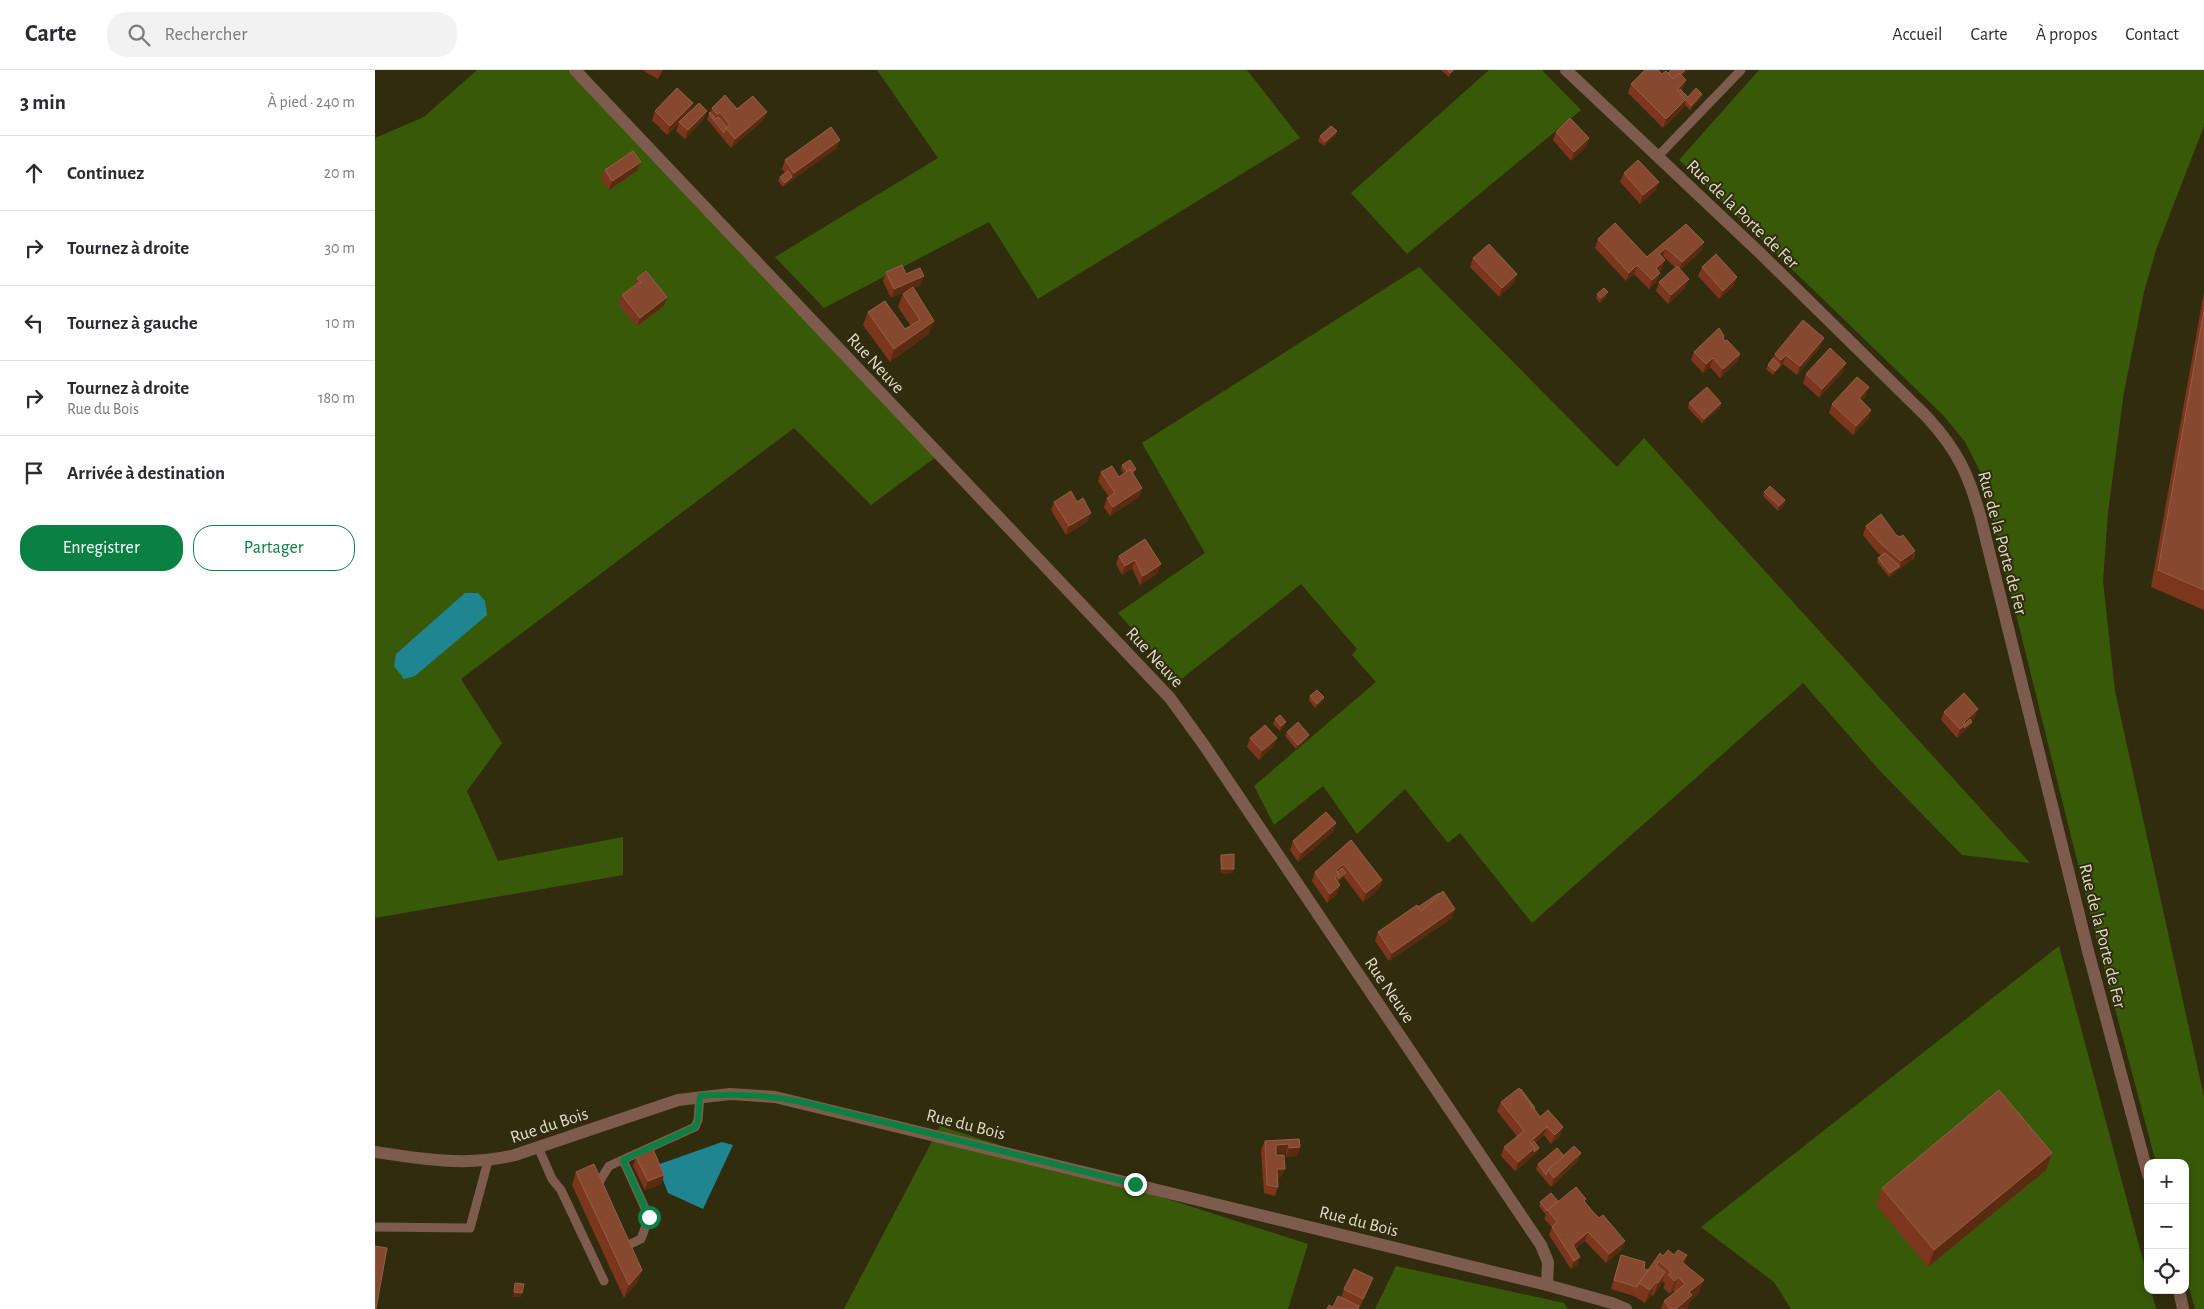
<!DOCTYPE html>
<html lang="fr">
<meta charset="utf-8">
<style>
body{margin:0;font-family:"Alegreya Sans",sans-serif;background:#f2f2f3;color:#2b2b33}
.controls{position:absolute;right:15px;bottom:15px;display:grid;overflow:hidden;border-radius:10px;box-shadow:0 2px 8px #0003}
.controls button{width:45px;height:45px;display:grid;place-items:center;padding:0;border:0;border-bottom:1px solid #e1e1e2;background:#fff;color:#2b2b33;font:25px sans-serif}
.stop{position:absolute;width:15px;height:15px;margin:-11px;border:4px solid #0b8043;border-radius:50%;background:#fff}
.stop.end{background:#0b8043;border-color:#fff;box-shadow:0 1px 5px #0008}
.list{margin:0;padding:0;list-style:none}
h2{display:flex;justify-content:space-between;align-items:center;height:65px;margin:0;padding:0 20px;font-size:21px}
h2 small{font-size:16px;font-weight:400;color:#7c7c81}
.list li{display:grid;grid-template-columns:32px 1fr auto;gap:15px;align-items:center;box-sizing:border-box;height:75px;padding:0 20px;border-top:1px solid #e1e1e2}
.list b{display:block;font-size:19px;white-space:nowrap}
.list p{margin:0;font-size:16px;white-space:nowrap;color:#7c7c81}
.list em{font-size:16px;font-style:normal;color:#7c7c81}
.actions{display:flex;gap:10px;padding:15px 20px}
.actions a{flex:1;padding:11px 0;border:1px solid #0b8043;border-radius:20px;text-align:center;font-size:18px;color:#0b8043}
.actions .main{background:#0b8043;color:#fff}
.icon{flex:none;width:28px;height:28px;fill:none;stroke:currentColor;stroke-width:2;stroke-linecap:round;stroke-linejoin:round}
.map{position:relative;flex:none;width:1829px;height:1239px;overflow:hidden}
header{display:flex;align-items:center;gap:30px;box-sizing:border-box;height:70px;padding:0 25px;background:#fff;border-bottom:1px solid #e1e1e2}
header strong{font-size:24px}
nav{display:flex;gap:28px;margin-inline-start:auto;font-size:18px}
.search{width:350px;height:45px;background:#f2f2f3;display:flex;align-items:center;gap:12px;box-sizing:border-box;padding:0 18px;border-radius:20px;color:#7c7c81;font-size:19px}
main{display:flex}
aside{flex:1;background:#fff}
.map>svg:first-child{display:block}
.green{fill:#385a08}
.water{fill:#1f8591}
.lines{fill:none;stroke-linecap:round;stroke-linejoin:round}
.service{stroke:#7d5b4d;stroke-width:9}
.minor{stroke:#7d5b4d;stroke-width:12}
.tertiary{stroke:#7d5b4d;stroke-width:12}
.wall{fill:#7c361e}
.shaded-wall{fill:#5a2b10}
.building{fill:#874830;stroke:#945f48}
.route{stroke:#0b8043;stroke-width:6}
.labels{text-anchor:middle;stroke-width:4;stroke-linejoin:round;paint-order:stroke}
.street-label{font-size:18px;fill:#dedbca;stroke:#322c0e}
</style>
<header>
<strong>Carte</strong>
<div class="search"><svg class="icon" aria-label="search" viewBox="0 0 24 24"><circle cx="10" cy="10" r="6"/><path d="M15 15l6 6"/></svg>Rechercher</div>
<nav><a>Accueil</a><a>Carte</a><a>À propos</a><a>Contact</a></nav>
</header>
<main>
<aside>
<h2>3 min<small>À pied · 240 m</small></h2>
<ul class="list">
<li><svg class="icon" aria-label="ahead" viewBox="0 0 24 24"><path d="M12 20V5M6 11l6-6 6 6"/></svg><div><b>Continuez</b></div><em>20 m</em></li>
<li><svg class="icon" aria-label="right" viewBox="0 0 24 24"><path d="M7 20v-9h11M14 6l5 5-5 5"/></svg><div><b>Tournez à droite</b></div><em>30 m</em></li>
<li><svg class="icon" aria-label="left" viewBox="0 0 24 24"><path d="M17 20v-9H6M10 6l-5 5 5 5"/></svg><div><b>Tournez à gauche</b></div><em>10 m</em></li>
<li><svg class="icon" aria-label="right" viewBox="0 0 24 24"><path d="M7 20v-9h11M14 6l5 5-5 5"/></svg><div><b>Tournez à droite</b><p>Rue du Bois</p></div><em>180 m</em></li>
<li><svg class="icon" aria-label="arrive" viewBox="0 0 24 24"><path d="M6 21V4h12l-3 4 3 4H6"/></svg><div><b>Arrivée à destination</b></div></li>
</ul>
<div class="actions"><a class="main">Enregistrer</a><a>Partager</a></div>
</aside>
<div class="map">
<svg width="1829" height="1239" viewBox="0 0 1829 1239">
<rect width="100%" height="100%" fill="#322c0e"/>
<g class="green">
<polygon points="102,0 199,0 561,387 496,435 419,358 86,609 127,673 92,721 123,791 248,767 248,805 0,848 0,68 49,47"/>
<polygon points="502,0 872,0 925,68 663,229 614,152 449,238 400,187 563,88"/>
<polygon points="1114,0 1167,0 1206,40 1032,184 976,123"/>
<polygon points="1384,0 1829,0 1829,56 1781,180 1769,222 1749,322 1733,442 1728,511 1740,621 1829,1027 1829,1239 1820,1239 1810,1202 1810,1093 1781,1093 1721,867 1606,403 1590,372 1569,346 1304,90"/>
<polygon points="1044,197 1242,397 1269,368 1655,793 1587,785 1506,702 1428,613 1157,853 1085,763 1073,773 1030,719 982,764 948,716 899,755 879,716 1001,612 977,585 982,579 926,514 804,611 743,543 830,483 767,373"/>
<polygon points="1684,876 1773,1209 1773,1220 1776,1220 1781,1239 1416,1239 1399,1212 1326,1157"/>
<polygon points="565,1056 933,1174 913,1239 469,1239"/>
<polygon points="1021,1196 1189,1233 1193,1239 1000,1239"/>
</g>
<g class="water">
<polygon points="90,523 103,523 110,531 112,545 40,606 29,609 19,596 21,584"/>
<polygon points="347,1072 358,1075 328,1139 293,1123 282,1095"/>
</g>
<g class="lines">
<g class="service">
<polyline points="1283,86 1366,0"/>
<polyline points="163,1077 177,1109 186,1120 229,1211"/>
<polyline points="225,1119 223,1114 234,1096 320,1057 323,1050 325,1026"/>
<polyline points="0,1157 95,1158 113,1091"/>
<polyline points="248,1170 251,1176 266,1169 274,1147 248,1090"/>
</g>
<g class="minor">
<polyline points="200,0 795,628 829,675 1166,1175 1173,1192 1172,1215"/>
<path d="M1191,0L1384,182L1552,347C1583,381 1594,405 1606,449L1713,881L1773,1105"/>
<polyline points="1804,1220 1808,1239"/>
</g>
<path class="tertiary" d="M0,1082C47,1089 93,1097 140,1085L303,1030L355,1024L400,1027L1172,1215L1237,1233L1251,1239"/>
</g>
<g class="wall">
<polygon points="267,0 288,0 283,9"/>
<polygon points="1066,0 1080,0 1074,7"/>
<polygon points="1313,0 1307,6 1308,19 1306,21 1313,27 1326,28 1315,40 1309,34 1308,38 1288,58 1253,23 1256,14 1287,4"/>
<polygon points="318,33 314,42 332,41 328,50 310,69 301,61 304,53 292,65 277,50 280,41"/>
<polygon points="337,38 362,39 388,51 356,78 332,49"/>
<polygon points="962,61 960,66 949,76 943,71 945,66"/>
<polygon points="1181,62 1214,68 1211,77 1196,91 1178,70"/>
<polygon points="462,78 408,117 403,111 405,107 410,103 407,99 410,90"/>
<polygon points="230,100 262,101 234,120 226,109"/>
<polygon points="1249,103 1281,120 1265,134 1245,112"/>
<polygon points="1311,154 1329,172 1326,181 1305,200 1310,218 1293,234 1281,221 1284,212 1301,198 1288,186 1287,199 1284,201 1282,211 1274,219 1259,204 1251,211 1220,178 1223,169 1272,187"/>
<polygon points="1098,188 1142,204 1139,213 1124,227 1095,197"/>
<polygon points="1327,197 1359,216 1344,229 1323,206"/>
<polygon points="511,202 531,204 546,215 538,218 554,264 515,292 488,255 493,242 530,259 536,256 523,237 528,224 534,220 516,228 508,211"/>
<polygon points="262,208 292,227 289,236 262,256 243,234 247,225 260,215"/>
<polygon points="1829,222 1829,540 1776,517"/>
<polygon points="1222,224 1231,227 1225,233 1221,228"/>
<polygon points="1349,266 1348,269 1350,271 1365,284 1362,292 1345,308 1335,297 1328,303 1316,290 1319,282"/>
<polygon points="1445,277 1422,305 1408,294 1398,305 1391,299 1393,295 1398,288 1400,284"/>
<polygon points="1468,302 1444,328 1428,313 1431,304"/>
<polygon points="1494,317 1491,326 1486,331 1496,340 1493,349 1478,365 1454,343 1457,334"/>
<polygon points="1314,333 1346,333 1345,338 1327,353 1313,338"/>
<polygon points="747,395 761,399 759,403 758,404 767,418 764,427 735,446 729,437 732,428 734,427 723,411 726,402 744,407 749,404 746,399"/>
<polygon points="1389,422 1410,430 1409,435 1403,441 1388,426"/>
<polygon points="679,432 713,451 691,465 676,440"/>
<polygon points="1491,456 1521,465 1540,483 1539,488 1514,507 1502,492 1503,488 1506,486 1501,481 1488,465"/>
<polygon points="770,469 783,503 765,515 757,498 747,505 741,494 744,486"/>
<polygon points="935,626 949,627 948,631 940,638 934,630"/>
<polygon points="1569,642 1600,648 1596,651 1595,656 1582,668 1566,650"/>
<polygon points="900,649 909,656 905,661 898,654"/>
<polygon points="912,662 932,669 921,679 910,666"/>
<polygon points="875,668 899,676 884,690 872,677"/>
<polygon points="961,753 958,762 923,792 915,780 918,771"/>
<polygon points="976,770 1007,810 1004,819 988,832 969,807 963,812 962,824 952,833 937,811 940,802"/>
<polygon points="846,785 858,803 846,804 845,789"/>
<polygon points="1043,837 1080,839 1077,848 1014,891 1000,871 1003,862"/>
<polygon points="1126,1032 1160,1040 1165,1047 1188,1057 1185,1066 1176,1074 1169,1065 1160,1073 1163,1082 1140,1101 1126,1086 1129,1077 1142,1066 1122,1041"/>
<polygon points="924,1069 925,1077 922,1086 911,1087 911,1083 901,1083 906,1107 903,1107 903,1117 900,1126 889,1123 886,1080 890,1071"/>
<polygon points="1206,1083 1202,1092 1176,1117 1161,1099 1163,1094 1189,1086"/>
<polygon points="1677,1083 1671,1100 1553,1197 1501,1135 1507,1118"/>
<polygon points="261,1087 286,1114 270,1120 258,1096"/>
<polygon points="201,1102 267,1200 262,1213 249,1228 197,1115"/>
<polygon points="1183,1131 1210,1133 1219,1143 1250,1171 1246,1180 1231,1193 1210,1171 1200,1179 1205,1187 1202,1195 1196,1199 1174,1165 1177,1157 1169,1149 1171,1145 1164,1136 1165,1132"/>
<polygon points="1246,1185 1269,1199 1273,1200 1288,1186 1310,1194 1324,1223 1315,1231 1312,1239 1286,1239 1289,1231 1300,1222 1298,1221 1295,1224 1288,1218 1290,1214 1287,1211 1286,1215 1278,1226 1276,1225 1270,1233 1259,1226 1236,1219 1243,1194"/>
<polygon points="994,1217 985,1237 958,1237 966,1228 969,1219"/>
</g>
<g class="shaded-wall">
<polygon points="287,0 288,0 283,9"/>
<polygon points="1078,0 1080,0 1074,7 1075,3"/>
<polygon points="1310,0 1313,0 1295,18 1297,13"/>
<polygon points="1311,10 1308,19 1302,26 1302,20"/>
<polygon points="1327,24 1326,28 1315,40 1316,36"/>
<polygon points="1311,29 1308,38 1288,58 1291,49"/>
<polygon points="318,33 314,42 292,65 295,56"/>
<polygon points="332,41 328,50 310,69 313,60"/>
<polygon points="392,42 388,51 356,78 360,69"/>
<polygon points="962,61 960,66 949,76 950,72"/>
<polygon points="1214,68 1211,77 1196,91 1199,82"/>
<polygon points="465,70 462,78 408,117 410,113 417,107 419,103"/>
<polygon points="266,92 262,101 234,120 237,111"/>
<polygon points="1284,112 1281,120 1265,134 1268,125"/>
<polygon points="1329,172 1326,181 1304,201 1307,192"/>
<polygon points="1291,178 1288,186 1281,193 1284,184"/>
<polygon points="1290,190 1287,199 1278,207 1281,198"/>
<polygon points="1262,195 1259,204 1251,211 1254,203"/>
<polygon points="1285,203 1282,211 1274,219 1277,210"/>
<polygon points="1142,204 1139,213 1124,227 1127,218"/>
<polygon points="549,206 546,215 516,228 519,219"/>
<polygon points="1362,207 1359,216 1344,229 1348,221"/>
<polygon points="1314,209 1310,218 1293,234 1296,225"/>
<polygon points="1233,222 1231,227 1225,233 1226,228"/>
<polygon points="292,227 289,236 262,256 265,248"/>
<polygon points="559,251 554,264 515,292 519,279"/>
<polygon points="1449,268 1445,277 1422,305 1425,296"/>
<polygon points="1365,284 1362,292 1345,308 1348,299"/>
<polygon points="1411,285 1408,294 1398,305 1400,301 1405,295 1406,290"/>
<polygon points="1338,288 1335,297 1328,303 1331,294"/>
<polygon points="1471,293 1468,302 1444,328 1447,319"/>
<polygon points="1494,317 1491,326 1480,337 1484,328"/>
<polygon points="1346,333 1345,338 1327,353 1329,349"/>
<polygon points="1496,340 1493,349 1478,365 1481,356"/>
<polygon points="767,418 764,427 735,446 738,437"/>
<polygon points="1410,430 1409,435 1403,441 1404,436"/>
<polygon points="716,443 713,451 691,465 694,456"/>
<polygon points="1540,481 1537,489 1514,507 1515,503 1525,496 1526,491"/>
<polygon points="760,490 757,498 747,505 750,496"/>
<polygon points="786,494 783,503 765,515 768,506"/>
<polygon points="949,627 948,631 940,638 942,634"/>
<polygon points="1603,639 1600,648 1590,657 1597,652 1595,656 1582,668 1585,659 1589,652"/>
<polygon points="911,652 909,656 905,661 906,656"/>
<polygon points="934,665 932,669 921,679 923,675"/>
<polygon points="902,668 899,676 884,690 887,681"/>
<polygon points="961,753 958,762 923,792 926,783"/>
<polygon points="969,794 965,803 961,806 961,800"/>
<polygon points="847,799 859,799 858,803 846,804"/>
<polygon points="971,803 969,807 961,813 963,809"/>
<polygon points="1007,810 1004,819 988,832 991,823"/>
<polygon points="965,815 962,824 952,833 955,824"/>
<polygon points="1080,839 1077,848 1014,891 1017,883"/>
<polygon points="1172,1057 1169,1065 1155,1078 1155,1072"/>
<polygon points="1188,1057 1185,1066 1176,1074 1180,1065"/>
<polygon points="914,1074 911,1083 897,1083 901,1075"/>
<polygon points="925,1077 922,1086 911,1087 914,1078"/>
<polygon points="1160,1078 1164,1078 1163,1082 1140,1101 1143,1092"/>
<polygon points="1206,1083 1202,1092 1176,1117 1179,1108"/>
<polygon points="1677,1083 1671,1100 1553,1197 1559,1180"/>
<polygon points="902,1099 910,1099 906,1107 899,1108"/>
<polygon points="289,1105 286,1114 270,1120 273,1111"/>
<polygon points="1213,1162 1210,1171 1195,1184 1198,1175"/>
<polygon points="1250,1171 1246,1180 1231,1193 1234,1184"/>
<polygon points="1312,1185 1308,1198 1307,1192"/>
<polygon points="1205,1187 1202,1195 1196,1199 1199,1191"/>
<polygon points="267,1200 262,1213 249,1228 254,1215"/>
<polygon points="1290,1202 1286,1215 1278,1226 1283,1213"/>
<polygon points="1303,1207 1298,1221 1295,1224 1300,1211"/>
<polygon points="998,1208 994,1217 985,1237 988,1229"/>
<polygon points="1329,1210 1324,1223 1315,1231 1312,1238 1301,1239 1314,1222"/>
<polygon points="1281,1212 1276,1225 1270,1233 1275,1220"/>
<polygon points="139,1222 147,1223 146,1227 137,1227"/>
</g>
<g class="building">
<polygon points="1072,0 1078,0 1075,3"/>
<polygon points="1270,0 1283,0 1287,4 1291,1 1298,9 1304,3 1311,10 1302,20 1311,29 1291,49 1256,14"/>
<polygon points="1296,0 1310,0 1305,5 1304,3 1298,9 1293,3"/>
<polygon points="302,18 318,33 295,56 280,41"/>
<polygon points="1321,18 1327,24 1316,36 1303,21 1305,19 1313,27"/>
<polygon points="350,25 362,39 378,26 392,42 360,69 351,58 355,55 345,42 342,44 337,38"/>
<polygon points="324,33 332,41 313,60 304,52"/>
<polygon points="335,42 341,49 343,47 352,57 351,58 349,63 334,44"/>
<polygon points="1195,48 1214,68 1199,82 1181,62"/>
<polygon points="956,56 962,61 950,72 945,66"/>
<polygon points="456,57 465,70 419,103 410,90"/>
<polygon points="258,81 266,92 237,111 230,100"/>
<polygon points="1263,90 1284,112 1268,125 1249,103"/>
<polygon points="413,101 417,107 410,113 405,107"/>
<polygon points="1240,153 1272,187 1311,154 1329,172 1307,192 1291,178 1284,184 1290,190 1281,198 1285,203 1277,210 1262,195 1254,203 1223,169"/>
<polygon points="1114,174 1142,204 1127,218 1098,188"/>
<polygon points="1341,184 1362,207 1348,221 1327,197"/>
<polygon points="527,195 531,204 545,198 549,206 519,219 511,202"/>
<polygon points="1302,196 1314,209 1296,225 1284,212"/>
<polygon points="271,201 292,227 265,248 247,225 263,213 266,213 262,208"/>
<polygon points="538,217 559,251 519,279 493,242 510,231 530,259 545,250 528,224"/>
<polygon points="1229,218 1233,222 1226,228 1222,224"/>
<polygon points="1829,240 1829,520 1783,500"/>
<polygon points="1428,250 1449,268 1425,296 1411,285 1406,290 1400,284"/>
<polygon points="1344,258 1349,266 1348,268 1350,271 1352,270 1365,284 1348,299 1338,288 1331,294 1319,282"/>
<polygon points="1455,278 1471,293 1447,319 1431,304"/>
<polygon points="1398,288 1405,295 1400,301 1393,295"/>
<polygon points="1482,307 1494,317 1484,328 1496,340 1481,356 1457,334"/>
<polygon points="1332,317 1346,333 1329,349 1314,333"/>
<polygon points="755,390 761,399 756,402 755,399 752,401 747,395"/>
<polygon points="737,396 744,407 755,399 767,418 738,437 732,428 740,423 726,402"/>
<polygon points="1395,416 1410,430 1404,436 1389,422"/>
<polygon points="696,421 702,432 708,428 716,443 694,456 679,432"/>
<polygon points="1506,444 1521,465 1525,467 1528,465 1540,481 1526,491 1504,472 1491,456"/>
<polygon points="770,469 786,494 768,506 760,490 750,496 744,486"/>
<polygon points="1510,483 1525,496 1515,503 1503,488"/>
<polygon points="942,620 949,627 942,634 935,626"/>
<polygon points="1589,623 1603,639 1589,652 1591,654 1585,659 1569,642"/>
<polygon points="905,645 911,652 906,656 900,649"/>
<polygon points="1595,649 1597,652 1589,658 1591,653"/>
<polygon points="923,652 934,665 923,675 912,662"/>
<polygon points="890,655 902,668 887,681 875,668"/>
<polygon points="951,742 961,753 926,783 918,771"/>
<polygon points="976,770 1007,810 991,823 969,794 961,800 964,804 960,808 965,815 955,824 940,802"/>
<polygon points="859,784 859,799 847,799 846,785"/>
<polygon points="967,798 971,803 963,809 964,804 962,802"/>
<polygon points="1068,821 1080,839 1017,883 1003,862 1042,835 1046,841"/>
<polygon points="1064,823 1065,824 1046,841 1043,837"/>
<polygon points="1144,1018 1165,1047 1173,1040 1188,1057 1180,1065 1172,1057 1155,1072 1160,1078 1143,1092 1129,1077 1149,1061 1126,1032"/>
<polygon points="1146,1019 1160,1038 1159,1039 1145,1020"/>
<polygon points="1624,1020 1677,1083 1559,1180 1507,1118"/>
<polygon points="924,1069 925,1077 914,1078 914,1074 901,1075 901,1085 909,1085 910,1099 902,1099 903,1117 892,1115 890,1071"/>
<polygon points="1159,1071 1164,1078 1159,1082 1160,1078 1156,1073"/>
<polygon points="1199,1076 1206,1083 1179,1108 1173,1100"/>
<polygon points="1182,1078 1189,1086 1173,1100 1171,1105 1163,1094"/>
<polygon points="278,1079 289,1105 273,1111 261,1087"/>
<polygon points="219,1094 267,1200 254,1215 201,1102"/>
<polygon points="1201,1117 1211,1129 1209,1131 1219,1143 1224,1148 1228,1145 1250,1171 1234,1184 1213,1162 1198,1175 1205,1187 1199,1191 1177,1157 1182,1152 1173,1140"/>
<polygon points="1176,1123 1183,1131 1172,1141 1165,1132"/>
<polygon points="0,1176 12,1178 1,1239 0,1239"/>
<polygon points="1293,1180 1299,1185 1303,1180 1312,1185 1307,1192 1329,1210 1314,1222 1317,1225 1301,1239 1295,1239 1289,1231 1310,1214 1303,1207 1300,1211 1293,1205 1296,1202 1284,1191 1281,1195 1290,1202 1283,1213 1281,1212 1275,1220 1264,1213 1285,1183 1288,1186"/>
<polygon points="1246,1185 1270,1192 1269,1199 1273,1200 1264,1213 1262,1217 1239,1210"/>
<polygon points="979,1199 998,1208 988,1229 969,1219"/>
<polygon points="140,1213 149,1214 147,1223 139,1222"/>
<polygon points="963,1226 984,1236 983,1239 952,1239 954,1235 958,1237"/>
</g>
<g class="lines">
<path class="route" d="M274,1147L248,1090L320,1057L323,1050L325,1026C360,1023 393,1025 427,1032L760,1114"/>
</g>
<g class="labels">
<g class="street-label">
<text transform="translate(1368 144) rotate(44)" y="6">Rue de la Porte de Fer</text>
<text transform="translate(501 293) rotate(47)" y="6">Rue Neuve</text>
<text transform="translate(1628 473) rotate(75)" y="6">Rue de la Porte de Fer</text>
<text transform="translate(780 587) rotate(47)" y="6">Rue Neuve</text>
<text transform="translate(1728 866) rotate(76)" y="6">Rue de la Porte de Fer</text>
<text transform="translate(1015 920) rotate(56)" y="6">Rue Neuve</text>
<text transform="translate(591 1054) rotate(14)" y="6">Rue du Bois</text>
<text transform="translate(174 1055) rotate(-18)" y="6">Rue du Bois</text>
<text transform="translate(984 1151) rotate(14)" y="6">Rue du Bois</text>
</g>
</g>
</svg>
<div class="controls">
<button>+</button>
<button>−</button>
<button><svg class="icon" aria-label="locate" viewBox="0 0 24 24"><circle cx="12" cy="12" r="6"/><path d="M12 2v4M12 18v4M2 12h4M18 12h4"/></svg></button>
</div>
<div class="stop" style="left:274px;top:1147px"></div>
<div class="stop end" style="left:760px;top:1114px"></div>
</div>
</main>
